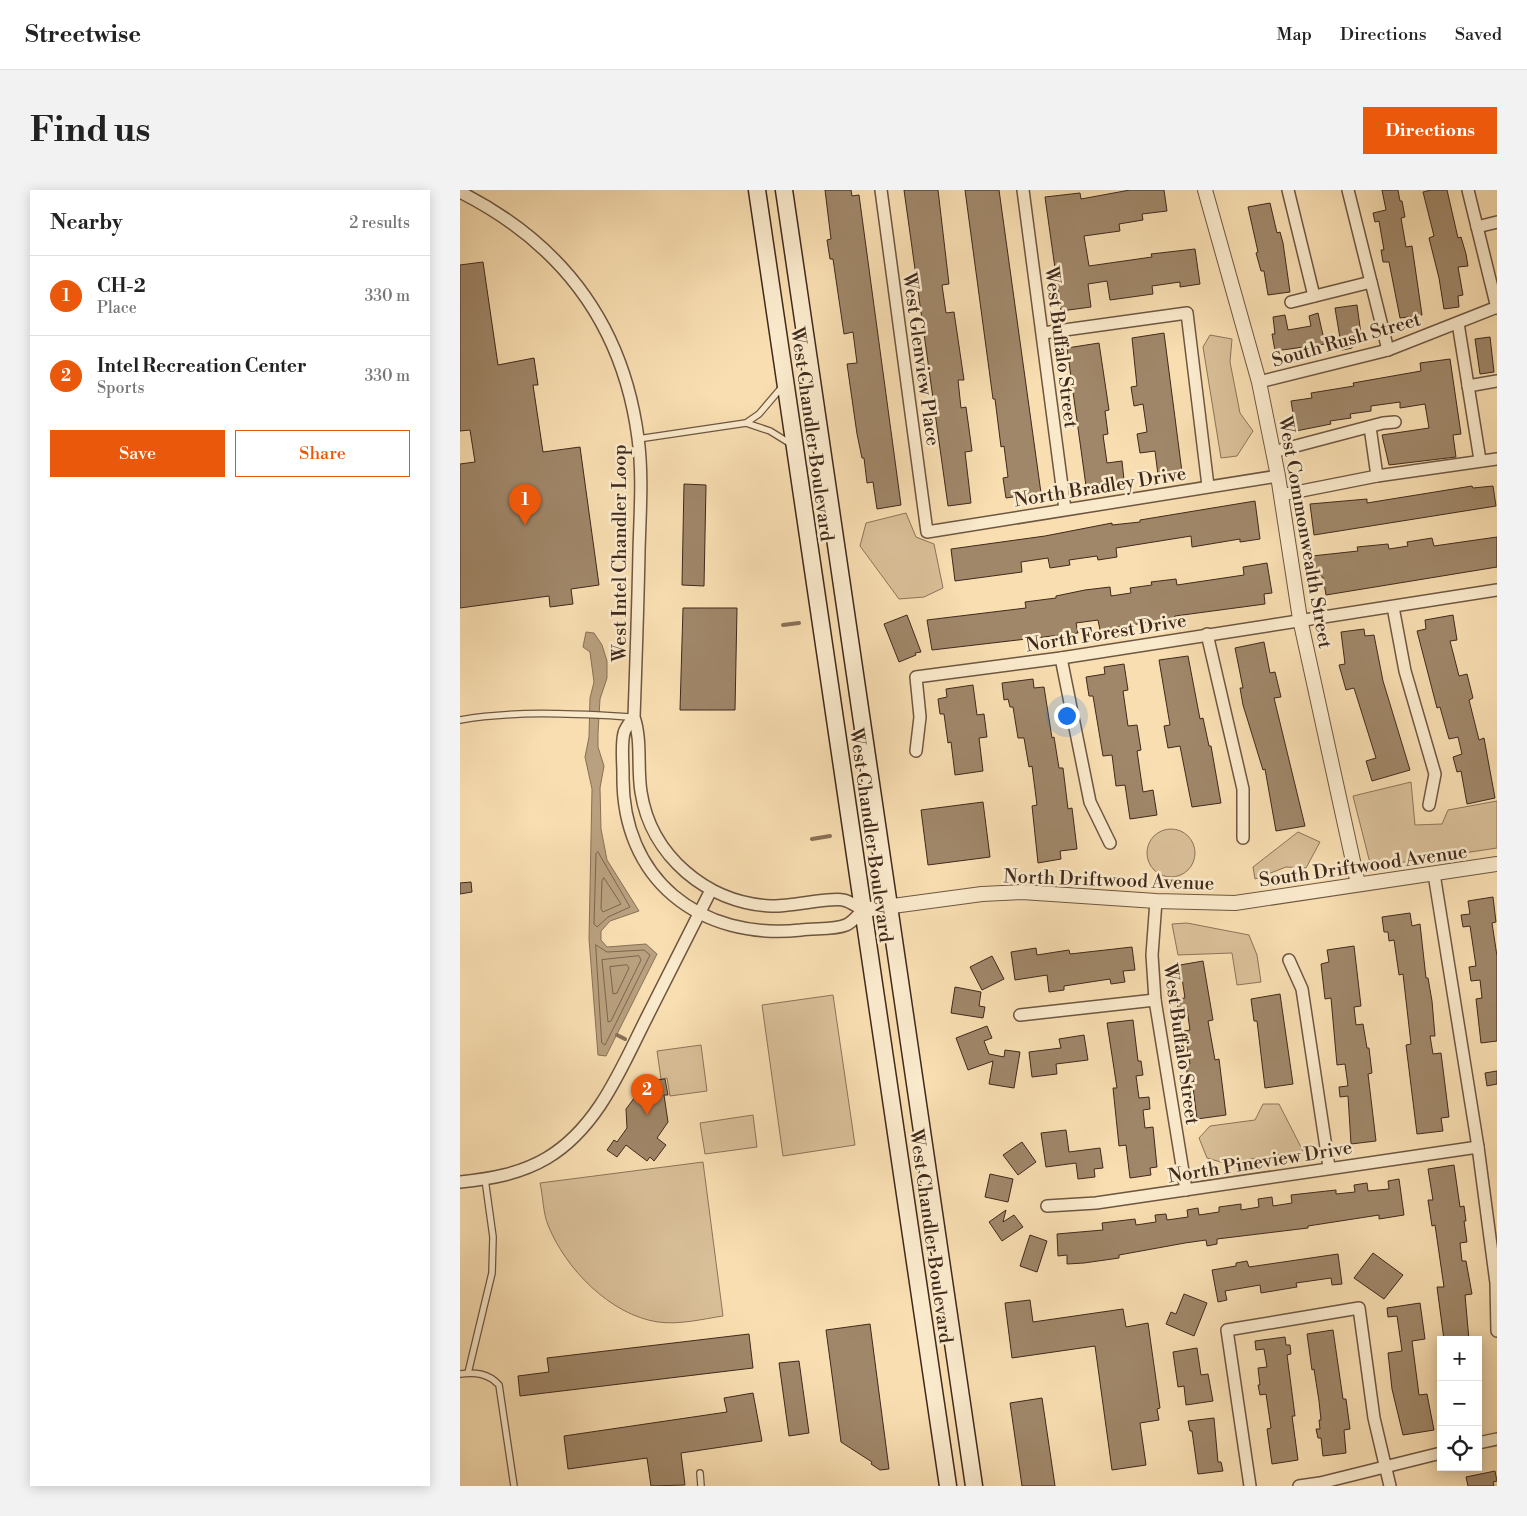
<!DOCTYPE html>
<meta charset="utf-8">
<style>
body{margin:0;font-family:"Libre Bodoni",serif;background:#f2f2f2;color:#222}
.controls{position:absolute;right:15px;bottom:15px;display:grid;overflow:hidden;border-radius:0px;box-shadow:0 2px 12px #0003}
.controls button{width:45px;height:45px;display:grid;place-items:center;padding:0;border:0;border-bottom:1px solid #e0e0e0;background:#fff;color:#222;font:25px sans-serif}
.you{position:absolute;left:606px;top:525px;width:18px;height:18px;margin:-12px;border:4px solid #fff;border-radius:50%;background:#1a73e8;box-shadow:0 0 0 8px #1a73e833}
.badge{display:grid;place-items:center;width:32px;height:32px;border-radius:50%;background:#ea580c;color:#fff;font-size:16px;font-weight:700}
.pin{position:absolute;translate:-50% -41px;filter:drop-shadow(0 1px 2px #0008)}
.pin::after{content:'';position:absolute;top:26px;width:18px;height:15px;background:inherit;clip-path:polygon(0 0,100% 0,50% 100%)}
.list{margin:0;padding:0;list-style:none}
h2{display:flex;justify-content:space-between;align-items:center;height:65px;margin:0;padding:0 20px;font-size:21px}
h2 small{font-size:16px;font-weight:400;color:#767676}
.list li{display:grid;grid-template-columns:32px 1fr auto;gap:15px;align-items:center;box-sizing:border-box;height:80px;padding:0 20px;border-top:1px solid #e0e0e0}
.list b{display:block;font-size:19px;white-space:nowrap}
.list p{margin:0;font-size:16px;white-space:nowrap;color:#767676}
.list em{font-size:16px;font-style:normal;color:#767676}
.actions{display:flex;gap:10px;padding:15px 20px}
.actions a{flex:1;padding:11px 0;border:1px solid #ea580c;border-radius:0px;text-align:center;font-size:18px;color:#ea580c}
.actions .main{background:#ea580c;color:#fff}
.icon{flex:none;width:28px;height:28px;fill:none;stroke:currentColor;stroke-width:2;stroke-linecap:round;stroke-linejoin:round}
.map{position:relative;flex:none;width:1037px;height:1296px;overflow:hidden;border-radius:0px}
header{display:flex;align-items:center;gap:30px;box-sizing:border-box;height:70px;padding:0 25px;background:#fff;border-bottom:1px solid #e0e0e0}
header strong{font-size:24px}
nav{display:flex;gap:28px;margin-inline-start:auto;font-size:18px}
.intro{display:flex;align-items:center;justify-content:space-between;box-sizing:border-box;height:120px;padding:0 30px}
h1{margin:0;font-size:35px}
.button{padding:12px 22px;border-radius:0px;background:#ea580c;color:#fff;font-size:18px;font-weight:700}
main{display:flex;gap:30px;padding:0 30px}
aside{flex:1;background:#fff;border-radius:0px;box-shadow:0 2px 12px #0003}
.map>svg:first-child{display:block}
.green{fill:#d9bf98;stroke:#8c745a}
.water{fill:#b9a07e;stroke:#897057}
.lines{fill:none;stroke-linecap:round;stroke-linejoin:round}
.shore{stroke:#7c644d;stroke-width:1}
.stream{stroke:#897057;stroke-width:4}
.building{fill:#a08769;stroke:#40291c}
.service-casing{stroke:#6e5641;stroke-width:8}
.minor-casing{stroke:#6e5641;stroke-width:14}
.tertiary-casing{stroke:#6e5641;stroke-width:16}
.secondary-casing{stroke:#40291c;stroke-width:19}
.service{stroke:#faeacc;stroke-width:5.5}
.minor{stroke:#faeacc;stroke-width:11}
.tertiary{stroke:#faeacc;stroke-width:14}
.secondary{stroke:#faeacc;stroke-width:16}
.labels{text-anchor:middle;stroke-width:5;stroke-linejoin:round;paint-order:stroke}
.street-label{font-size:19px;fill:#40291c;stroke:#faeacc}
</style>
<header>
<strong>Streetwise</strong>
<nav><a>Map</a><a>Directions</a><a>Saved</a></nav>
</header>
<div class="intro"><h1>Find us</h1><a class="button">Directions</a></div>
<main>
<aside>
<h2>Nearby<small>2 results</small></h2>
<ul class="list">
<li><span class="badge">1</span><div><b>CH-2</b><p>Place</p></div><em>330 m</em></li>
<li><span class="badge">2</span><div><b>Intel Recreation Center</b><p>Sports</p></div><em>330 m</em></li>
</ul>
<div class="actions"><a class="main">Save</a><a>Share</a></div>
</aside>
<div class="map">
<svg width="1037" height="1296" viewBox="0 0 1037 1296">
<rect width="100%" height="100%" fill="#f8deb1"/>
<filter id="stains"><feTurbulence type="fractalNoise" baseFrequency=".004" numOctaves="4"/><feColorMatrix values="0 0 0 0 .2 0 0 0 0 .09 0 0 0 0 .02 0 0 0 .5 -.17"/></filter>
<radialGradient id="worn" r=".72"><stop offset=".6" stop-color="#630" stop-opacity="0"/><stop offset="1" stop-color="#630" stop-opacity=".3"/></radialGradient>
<g class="green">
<polygon points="750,145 772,149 770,172 780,223 793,241 777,266 761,268 743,157"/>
<polygon points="446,323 456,347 474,354 483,398 464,407 439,409 400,356 406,333"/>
<polygon points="951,592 955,635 982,634 988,620 1037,611 1037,658 911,677 893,606"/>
<circle cx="711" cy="663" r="24"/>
<polygon points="838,642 860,652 846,678 826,677 795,689 793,677"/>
<polygon points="727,733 789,745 797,765 801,792 777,795 772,763 718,765 712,734"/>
<polygon points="373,805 395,955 323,966 302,815"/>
<polygon points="241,855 247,901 210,906 207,888 201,889 197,861"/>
<polygon points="803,914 819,914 843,961 764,973 747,968 739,948 750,936 795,930"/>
<polygon points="293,925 297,957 245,964 240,933"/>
<path d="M243,972L263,1126C243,1129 219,1135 198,1132C150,1125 105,1078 88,1035C83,1023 83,1006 80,993Z"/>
</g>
<polygon class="water" points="126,442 134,443 142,455 147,471 147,488 140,509 138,543 138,557 144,576 140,598 141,639 147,670 179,721 150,731 141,741 141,750 147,757 186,754 197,764 146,866 138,865 129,749 132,599 125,567 129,547 130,508 134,492 130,462 123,457"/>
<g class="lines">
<g class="shore">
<polygon points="138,662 170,717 148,727 137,737 134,734 136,664"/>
<polygon points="144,688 161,714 143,722 141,719 142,691"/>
<polygon points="136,755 147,762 184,760 190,765 145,855 142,853"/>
<polygon points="179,766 181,770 151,831 148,832 142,770"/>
<polygon points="167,775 169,778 157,803 153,804 150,777"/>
</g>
<g class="stream">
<polyline points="323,435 339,433"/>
<polyline points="352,649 370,646"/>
<polyline points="157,845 165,849"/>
</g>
</g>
<g class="building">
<polygon points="365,0 391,0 392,6 399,5 441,315 417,319 413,292 407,293 404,268 402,268 397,244 387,174 397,173 393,142 384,144 373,69 370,69 367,50 371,49"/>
<polygon points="444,0 478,0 489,94 482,95 486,123 494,122 504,190 498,190 501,218 506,217 512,261 505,262 511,313 488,316"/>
<polygon points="505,0 539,0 581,303 546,308 543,288 548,287 544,256 541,257 535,209 533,209"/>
<polygon points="670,0 704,0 707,21 682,24 683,30 659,34 660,41 624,46 629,76 692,67 691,64 735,59 740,94 720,97 720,92 692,96 693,104 650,110 647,91 628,94 631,117 601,121 585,7 620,3 621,9"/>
<polygon points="922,0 938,0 940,11 942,11 945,27 941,28 946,57 952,56 962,125 940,128 929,72 923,72 921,60 924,60 919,31 915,32 913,23 926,20"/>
<polygon points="971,0 987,0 998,48 1001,47 1006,64 1008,76 998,77 1003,105 998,106 999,117 984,119 979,88 969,48 974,46 963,2"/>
<polygon points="810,13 817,43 820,42 823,53 830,102 808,105 804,81 801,81 796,63 798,62 788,17"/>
<polygon points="23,72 38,175 74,168 78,195 73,195 83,262 120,257 139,395 111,399 113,414 90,417 89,406 0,418 0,274 15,272 10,240 0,241 0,75"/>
<polygon points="897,115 901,144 890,145 892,158 882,160 875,118"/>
<polygon points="858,123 865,154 815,161 812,144 815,144 813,127 825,125 828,140 851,136 849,126"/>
<polygon points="704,143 722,282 698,285 695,261 680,263 677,244 687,242 683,214 674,216 671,197 677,196 672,148"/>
<polygon points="1030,147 1034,182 1020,184 1015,149"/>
<polygon points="639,153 649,220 645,221 648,244 643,245 647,273 662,271 664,290 626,296 607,158"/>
<polygon points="990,169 1001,244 993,245 996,267 929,275 922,245 969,238 965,214 940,218 940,212 911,216 911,221 890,224 891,228 870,231 871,234 836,241 831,211 852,208 851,203 894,196 893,193 961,181 960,173"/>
<polygon points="224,294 246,295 244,396 222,395"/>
<polygon points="1012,296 1013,298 1033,296 1036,316 854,345 850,314 907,309 907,313"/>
<polygon points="795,311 800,349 780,352 780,349 732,357 731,346 656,358 657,367 638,370 637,366 609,370 610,375 590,378 588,368 561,372 562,382 495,391 491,359 585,346 652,333 652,335 680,332 680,330"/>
<polygon points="1037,347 1037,377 866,405 863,387 856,388 852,366 898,361 897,357 928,354 929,359 948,356 947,352 972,348 974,356"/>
<polygon points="807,373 812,403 804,404 805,414 715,426 715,428 640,440 638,430 616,433 618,443 472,460 467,430 566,418 565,412 596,408 596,406 625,400 650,397 651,406 671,403 670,398 692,395 691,392 716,389 717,395 784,385 783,377"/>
<polygon points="223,418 277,418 275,520 220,520"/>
<polygon points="447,425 461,462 455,463 456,465 439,472 424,434"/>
<polygon points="993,425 997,450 990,451 999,486 1007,484 1013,508 1009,510 1019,550 1024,548 1035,608 1007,614 1001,581 997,582 993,567 1002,564 998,547 989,549 980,517 977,518 957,441 966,439 965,430"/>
<polygon points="904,439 905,446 914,445 923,491 950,580 912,591 906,571 916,568 894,498 886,500 879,475 885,474 881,442"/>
<polygon points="804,452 810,483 815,482 821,507 814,508 845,636 816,641 805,579 803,580 783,515 780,498 783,498 775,458"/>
<polygon points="728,466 740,529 743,528 749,556 751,556 761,613 732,617 720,556 708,558 704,536 710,535 699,470"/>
<polygon points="664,474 668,500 663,501 668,536 677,535 681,560 677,561 683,602 693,600 697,625 670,629 665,595 656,596 652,565 643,566 633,506 629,506 626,487 645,484 644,477"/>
<polygon points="573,489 574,498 584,497 592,548 594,547 599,578 603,578 608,619 612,618 617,659 600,661 601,669 578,673 572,616 577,615 572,576 569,577 564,548 558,548 553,517 550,517 548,509 544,510 542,493"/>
<polygon points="513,495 517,525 524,524 527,547 519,548 523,581 495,585 491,552 488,553 484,524 480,524 478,509 487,507 486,499"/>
<polygon points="523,612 530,667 468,675 461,620"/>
<polygon points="11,692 12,702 0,704 0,693"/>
<polygon points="1033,707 1036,732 1032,733 1037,766 1037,851 1021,853 1016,809 1022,808 1020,790 1011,791 1009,777 1016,776 1010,736 1003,737 1001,725 1010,724 1008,711"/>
<polygon points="950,723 952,736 960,734 966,788 968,788 972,811 975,846 970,846 973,864 981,863 989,927 981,928 983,941 957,944 946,855 951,854 943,784 939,785 934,750 929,751 928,742 924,742 922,727"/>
<polygon points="894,756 901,816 894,817 896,835 903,834 907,858 909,858 912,883 908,884 916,951 891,954 888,906 880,907 879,897 888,896 885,874 877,875 871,808 865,809 861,774 869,772 867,760"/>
<polygon points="672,757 675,780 663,781 665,792 651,794 650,789 604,796 604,800 589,802 587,785 555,790 551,762 576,758 577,765 609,760 610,764"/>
<polygon points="532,766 544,789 522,800 510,777"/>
<polygon points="743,771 753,830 748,831 755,870 759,869 766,925 737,929 732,889 728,890 726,874 730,874 724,841 730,840 727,819 718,821 717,809 725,808 720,775"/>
<polygon points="495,797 521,802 519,816 525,817 523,828 491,823"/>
<polygon points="820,804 833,894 805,898 797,831 794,831 791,809"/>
<polygon points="673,830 678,871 681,871 683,885 676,886 679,908 689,907 690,919 683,920 685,938 693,937 697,977 690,978 691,985 670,988 666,955 659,956 653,898 657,898 647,833"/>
<polygon points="527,836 532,848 524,851 529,864 544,867 545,860 560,862 554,898 529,894 533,871 508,880 496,848"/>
<polygon points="624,845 628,870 596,874 597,884 572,887 569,862 601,858 599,849"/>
<polygon points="1037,881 1037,894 1027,896 1025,883"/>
<polygon points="205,889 208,905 204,905 208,932 197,948 206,955 194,971 190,967 187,971 166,955 157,967 147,960 154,950 157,952 167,938 166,919 187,891"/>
<polygon points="606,940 609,962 640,958 643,978 634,979 635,987 618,989 616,973 586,977 581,943"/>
<polygon points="562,952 576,972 558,985 543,965"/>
<polygon points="994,975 1000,1017 1004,1016 1006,1031 1004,1031 1007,1052 1000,1053 1002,1071 1006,1071 1012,1104 1005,1105 1009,1150 984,1150 977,1097 984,1097 975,1035 972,1036 968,1010 973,1010 968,979"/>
<polygon points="530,984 553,989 548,1012 525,1007"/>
<polygon points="939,989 944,1025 919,1029 919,1025 848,1036 848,1038 757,1049 757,1054 747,1056 746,1050 725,1053 659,1065 659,1068 624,1073 607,1074 607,1065 598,1066 597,1044 643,1040 642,1033 675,1029 676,1035 696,1032 695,1025 706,1024 707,1030 728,1027 727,1020 738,1018 739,1025 759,1022 759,1017 781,1014 781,1020 799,1017 798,1009 812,1007 813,1016 832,1013 831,1005 876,1000 876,1004 895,1002 894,995 907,993 908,1001 929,999 928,991"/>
<polygon points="546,1020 543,1032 554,1025 563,1037 542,1051 529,1032"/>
<polygon points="570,1045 587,1051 577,1082 560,1076"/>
<polygon points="913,1063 943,1085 924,1109 894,1088"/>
<polygon points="878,1064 882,1094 872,1095 871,1088 836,1093 837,1097 801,1103 800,1095 765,1101 767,1110 758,1112 752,1080 776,1076 776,1073 787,1071 789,1077"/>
<polygon points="724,1104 747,1113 734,1146 706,1134 711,1122 716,1124"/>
<polygon points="570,1110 573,1132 663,1119 666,1137 688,1133 700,1218 697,1219 699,1230 680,1233 686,1275 652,1280 635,1156 552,1168 545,1113"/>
<polygon points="960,1113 965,1149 952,1151 959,1205 967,1204 974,1240 943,1245 932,1199 928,1163 942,1161 937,1126 928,1127 927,1118"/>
<polygon points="410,1134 429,1279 420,1280 411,1274 412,1272 381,1252 366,1140"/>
<polygon points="873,1140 883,1209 886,1209 890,1239 884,1240 886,1263 863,1266 861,1248 858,1248 856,1239 860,1239 859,1230 861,1230 859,1211 854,1179 852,1180 847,1144"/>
<polygon points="289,1144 293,1178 60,1206 58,1186 89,1182 87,1168"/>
<polygon points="825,1147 826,1155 830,1155 831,1164 827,1165 835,1226 832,1226 838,1270 812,1274 807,1239 811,1238 806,1204 800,1205 798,1195 800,1195 798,1178 807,1177 804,1159 796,1160 795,1151"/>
<polygon points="737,1158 741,1185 748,1184 753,1211 726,1215 724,1196 718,1197 713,1162"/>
<polygon points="339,1171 349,1243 329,1246 319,1173"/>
<polygon points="293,1203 302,1251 221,1263 225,1295 191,1296 187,1268 108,1279 104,1246 267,1222 264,1208"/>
<polygon points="582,1208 595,1296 562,1296 550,1213"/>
<polygon points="754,1228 758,1272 761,1272 763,1281 738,1284 732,1241 730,1241 728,1231"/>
<polygon points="1035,1281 1037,1291 1033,1292 1034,1296 1008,1296 1006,1287"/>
</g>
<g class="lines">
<g class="service-casing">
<g id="service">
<polyline points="286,233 310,241 331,254"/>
<polyline points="178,249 286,233 299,224 322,197"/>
<path d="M0,530C58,520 116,524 174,527"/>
<polyline points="8,1183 32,1083 33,1047 25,989"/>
<path d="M0,1184C15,1182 28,1183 39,1195L54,1296"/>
<polyline points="240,1283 241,1296"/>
</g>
</g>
<g class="minor-casing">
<g id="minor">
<polyline points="421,0 467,342 818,286"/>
<polyline points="563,0 605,319"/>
<polyline points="828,0 854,106"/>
<polyline points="888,0 928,160"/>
<polyline points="1008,0 1037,118"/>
<path d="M0,2C101,53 163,134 178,248C183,285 180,323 179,361C178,416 176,471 174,527C182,551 177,577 181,602C191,666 247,713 311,716C329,717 370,707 383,710C390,711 397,717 403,720C399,724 392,733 386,735C374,740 355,738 341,740C240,751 161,689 163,584C163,572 161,555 164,543C165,538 171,531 174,527"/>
<polyline points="1017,37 1037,32"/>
<polyline points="831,112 911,92"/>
<polyline points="998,133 1020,270"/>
<polyline points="583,143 727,123 748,296"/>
<polyline points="799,192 928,160 1037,117"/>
<polyline points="1008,196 1037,191"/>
<polyline points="910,237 917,286"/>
<polyline points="813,262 923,233 935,232"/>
<polyline points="821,305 917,286 1037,269"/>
<polyline points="933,417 945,481 975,584 969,615"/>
<polyline points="747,444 783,599 783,648"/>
<polyline points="601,468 630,612 650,653"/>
<polyline points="456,561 460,527 456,487 601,468 1037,400"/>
<polyline points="974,684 1018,957 1036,1093 1037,1141"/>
<polyline points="696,711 692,765 695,810 726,1000"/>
<polyline points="829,770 842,799 869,977"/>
<polyline points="560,825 695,810"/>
<path d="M0,992C30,989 60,984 87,968C139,937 162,876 188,825C209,783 230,741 251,700"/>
<polyline points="587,1016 636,1013 1018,957"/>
<polyline points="1018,1253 1037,1249"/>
<polyline points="790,1296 767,1140 899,1118 914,1228 930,1296"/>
<polyline points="839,1296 860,1293 981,1263"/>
</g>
</g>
<g class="tertiary-casing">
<g id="tertiary">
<polyline points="745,0 799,192 818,286 840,429 898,694"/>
<polyline points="403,720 522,704 562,702 696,711 775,713 1037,674"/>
</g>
</g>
<g class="secondary-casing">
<g id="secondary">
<polyline points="297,0 488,1296"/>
<polyline points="324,0 514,1296"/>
</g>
</g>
<use href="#service" class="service"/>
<use href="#minor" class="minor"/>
<use href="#tertiary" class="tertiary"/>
<use href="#secondary" class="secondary"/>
</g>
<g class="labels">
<g class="street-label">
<text transform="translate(886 149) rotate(-16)" y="7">South Rush Street</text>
<text transform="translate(602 157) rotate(83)" y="7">West Buffalo Street</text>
<text transform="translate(462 169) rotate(82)" y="7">West Glenview Place</text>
<text transform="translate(353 244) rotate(82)" y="7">West Chandler Boulevard</text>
<text transform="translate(640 296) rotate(-9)" y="7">North Bradley Drive</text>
<text transform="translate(846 342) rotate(80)" y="7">West Commonwealth Street</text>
<text transform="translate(159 363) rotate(-90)" y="7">West Intel Chandler Loop</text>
<text transform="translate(646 442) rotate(-9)" y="7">North Forest Drive</text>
<text transform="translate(412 645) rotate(82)" y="7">West Chandler Boulevard</text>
<text transform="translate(903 675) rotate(-8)" y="7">South Driftwood Avenue</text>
<text transform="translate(649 689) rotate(2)" y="7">North Driftwood Avenue</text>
<text transform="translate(722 854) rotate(82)" y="7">West Buffalo Street</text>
<text transform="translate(800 971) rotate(-9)" y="7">North Pineview Drive</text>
<text transform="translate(472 1046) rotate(82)" y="7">West Chandler Boulevard</text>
</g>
</g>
<rect width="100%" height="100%" filter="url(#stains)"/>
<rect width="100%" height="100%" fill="url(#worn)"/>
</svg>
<div class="controls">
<button>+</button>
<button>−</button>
<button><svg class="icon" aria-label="locate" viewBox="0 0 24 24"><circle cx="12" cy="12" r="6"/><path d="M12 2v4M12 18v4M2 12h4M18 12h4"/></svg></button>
</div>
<div class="you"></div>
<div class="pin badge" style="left:65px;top:335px">1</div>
<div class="pin badge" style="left:187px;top:925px">2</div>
</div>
</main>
